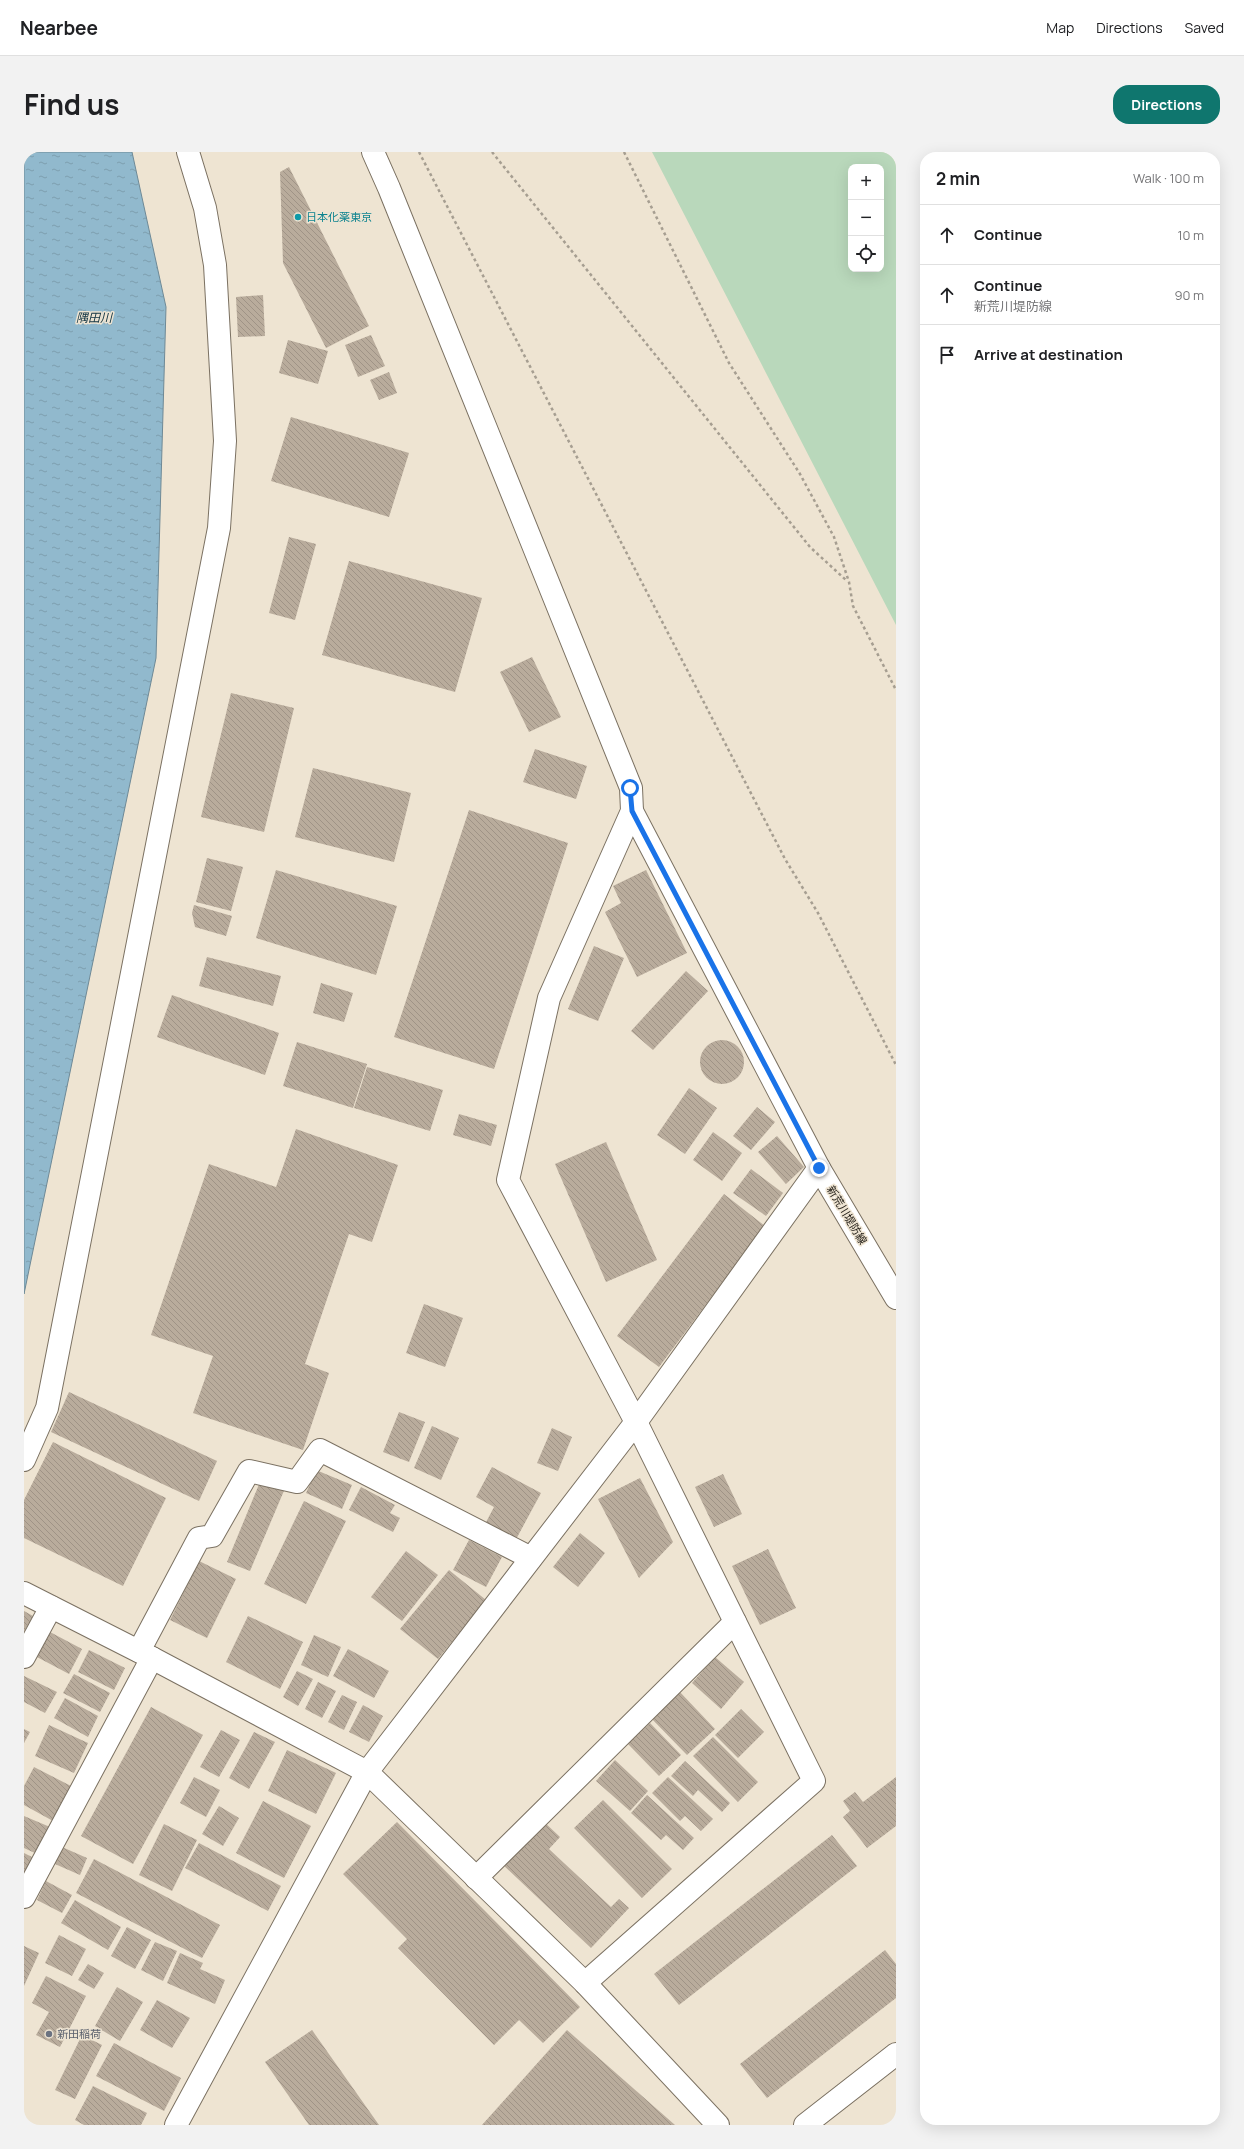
<!DOCTYPE html>
<meta charset="utf-8">
<style>
body{margin:0;font-family:Manrope,"Noto Sans JP",sans-serif;background:#f2f2f2;color:#202124}
.controls{position:absolute;right:12px;top:12px;display:grid;overflow:hidden;border-radius:8px;box-shadow:0 4px 16px #0002}
.controls button{width:36px;height:36px;display:grid;place-items:center;padding:0;border:0;border-bottom:1px solid #e0e0e0;background:#fff;color:#202124;font:20px sans-serif}
.stop{position:absolute;width:12px;height:12px;margin:-9px;border:3px solid #1a73e8;border-radius:50%;background:#fff}
.stop.end{background:#1a73e8;border-color:#fff;box-shadow:0 1px 4px #0008}
.list{margin:0;padding:0;list-style:none}
h2{display:flex;justify-content:space-between;align-items:center;height:52px;margin:0;padding:0 16px;font-size:17px}
h2 small{font-size:13px;font-weight:400;color:#757577}
.list li{display:grid;grid-template-columns:26px 1fr auto;gap:12px;align-items:center;box-sizing:border-box;height:60px;padding:0 16px;border-top:1px solid #e0e0e0}
.list b{display:block;font-size:15px;white-space:nowrap}
.list p{margin:0;font-size:13px;white-space:nowrap;color:#757577}
.list em{font-size:13px;font-style:normal;color:#757577}
.icon{flex:none;width:22px;height:22px;fill:none;stroke:currentColor;stroke-width:2;stroke-linecap:round;stroke-linejoin:round}
.map{position:relative;flex:none;width:872px;height:1973px;overflow:hidden;border-radius:16px}
header{display:flex;align-items:center;gap:24px;box-sizing:border-box;height:56px;padding:0 20px;background:#fff;border-bottom:1px solid #e0e0e0}
header strong{font-size:19px}
nav{display:flex;gap:22px;margin-inline-start:auto;font-size:14px}
.intro{display:flex;align-items:center;justify-content:space-between;box-sizing:border-box;height:96px;padding:0 24px}
h1{margin:0;font-size:28px}
.button{padding:10px 18px;border-radius:16px;background:#0f766e;color:#fff;font-size:14px;font-weight:700}
main{display:flex;gap:24px;padding:0 24px}
aside{flex:1;background:#fff;border-radius:16px;box-shadow:0 4px 16px #0002}
.map>svg:first-child{display:block}
.green{fill:#b9d8bb;fill-rule:evenodd}
.water{fill:url(#water-ripples);stroke:#6e8996}
.building{fill:url(#building-back-hatch)}
.lines{fill:none;stroke-linecap:round;stroke-linejoin:round}
.minor-casing{stroke:#7b7162;stroke-width:24}
.path{stroke:#a69e91;stroke-width:2.5;stroke-dasharray:3 3;stroke-linecap:butt}
.minor{stroke:#fff;stroke-width:22}
.route{stroke:#1a73e8;stroke-width:5}
.culture-dot{fill:#0f9aa8;stroke:#eee4d2;stroke-width:1.5}
.worship-dot{fill:#6b7280;stroke:#eee4d2;stroke-width:1.5}
.labels{text-anchor:middle;stroke-width:3;stroke-linejoin:round;paint-order:stroke}
.culture-label{font-size:11px;fill:#0d838f;stroke:#eee4d2;text-anchor:start}
.street-label{font-size:11px;fill:#1e1a14;stroke:#eee4d2}
.worship-label{font-size:11px;fill:#5b616d;stroke:#eee4d2;text-anchor:start}
.water-label{font-size:12px;font-style:italic;fill:#0d3140;stroke:#eee4d2}
</style>
<header>
<strong>Nearbee</strong>
<nav><a>Map</a><a>Directions</a><a>Saved</a></nav>
</header>
<div class="intro"><h1>Find us</h1><a class="button">Directions</a></div>
<main>
<div class="map">
<svg width="872" height="1973" viewBox="0 0 872 1973">
<defs>
<pattern id="water-ripples" width="26" height="14" patternUnits="userSpaceOnUse"><rect width="26" height="14" fill="#91b9cd"/><path d="M2 4q2-2 4 0t4 0M15 11q2-2 4 0t4 0" fill="none" stroke="#7d9eaf"/></pattern>
<pattern id="building-back-hatch" width="6" height="6" patternUnits="userSpaceOnUse"><rect width="6" height="6" fill="#b9ac9c"/><path d="M-1 5l2 2M0 0l6 6M5-1l2 2" fill="none" stroke="#9f9386"/></pattern>
</defs>
<rect width="100%" height="100%" fill="#eee4d2"/>
<path class="green" d="M628,0H872V473ZM827,15H857V117H827Z"/>
<polygon class="water" points="0,0 108,0 142,155 132,506 0,1142"/>
<g class="building">
<polygon points="265,15 345,174 302,196 259,111 256,20"/>
<polygon points="239,143 241,184 214,185 212,145"/>
<polygon points="347,183 361,214 334,225 321,193"/>
<polygon points="264,188 304,199 294,232 255,221"/>
<polygon points="365,220 373,241 355,248 346,228"/>
<polygon points="267,265 385,301 365,365 247,329"/>
<polygon points="265,385 292,392 271,468 245,461"/>
<polygon points="325,409 458,446 431,540 298,503"/>
<polygon points="508,505 537,565 505,580 476,520"/>
<polygon points="207,541 270,556 240,680 177,665"/>
<polygon points="511,597 563,614 552,647 499,630"/>
<polygon points="289,616 387,641 370,710 271,685"/>
<polygon points="445,658 544,691 470,917 370,885"/>
<polygon points="183,706 219,715 207,759 172,750"/>
<polygon points="252,718 373,754 352,823 232,786"/>
<polygon points="622,718 663,801 613,825 581,760 597,751 589,734"/>
<polygon points="170,753 208,764 202,784 171,775 168,761"/>
<polygon points="570,794 600,806 574,869 544,857"/>
<polygon points="183,805 257,824 249,854 175,834"/>
<polygon points="662,819 684,839 629,898 607,879"/>
<polygon points="297,831 329,841 320,870 289,861"/>
<polygon points="148,843 255,881 241,923 133,885"/>
<circle cx="698" cy="910" r="22"/>
<polygon points="273,890 343,912 329,956 259,934"/>
<polygon points="343,915 419,938 406,979 330,956"/>
<polygon points="665,936 693,956 661,1002 633,983"/>
<polygon points="733,955 751,970 727,998 709,984"/>
<polygon points="435,962 473,973 467,994 429,983"/>
<polygon points="272,977 374,1013 348,1090 325,1082 281,1212 305,1221 279,1298 169,1261 189,1204 127,1183 185,1012 252,1035"/>
<polygon points="689,980 718,1001 698,1029 669,1008"/>
<polygon points="753,984 780,1015 762,1032 734,1000"/>
<polygon points="582,990 633,1108 582,1130 531,1012"/>
<polygon points="727,1017 759,1041 742,1064 709,1041"/>
<polygon points="700,1042 741,1074 635,1215 593,1184"/>
<polygon points="400,1152 439,1166 421,1215 382,1201"/>
<polygon points="45,1240 193,1309 175,1349 27,1280"/>
<polygon points="375,1260 401,1270 385,1310 359,1300"/>
<polygon points="408,1274 435,1286 417,1328 390,1316"/>
<polygon points="528,1276 548,1285 534,1319 513,1311"/>
<polygon points="29,1290 142,1346 99,1434 0,1386 0,1348"/>
<polygon points="468,1315 517,1341 490,1391 460,1374 470,1355 452,1345"/>
<polygon points="292,1318 328,1333 318,1357 282,1341"/>
<polygon points="699,1322 718,1362 690,1375 671,1335"/>
<polygon points="238,1325 262,1334 226,1419 203,1410"/>
<polygon points="616,1326 649,1390 615,1426 574,1347"/>
<polygon points="337,1335 371,1353 366,1361 376,1366 369,1380 325,1358"/>
<polygon points="280,1349 322,1369 282,1452 240,1432"/>
<polygon points="556,1381 581,1401 554,1435 529,1415"/>
<polygon points="445,1388 478,1405 462,1435 429,1418"/>
<polygon points="744,1397 772,1456 736,1473 708,1414"/>
<polygon points="382,1399 414,1423 378,1469 347,1445"/>
<polygon points="175,1409 212,1427 183,1486 146,1468"/>
<polygon points="425,1418 462,1448 414,1507 376,1477"/>
<polygon points="0,1459 9,1464 0,1480"/>
<polygon points="224,1464 279,1490 256,1537 202,1510"/>
<polygon points="26,1480 58,1497 45,1522 13,1505"/>
<polygon points="290,1483 317,1495 304,1525 277,1513"/>
<polygon points="324,1497 365,1519 350,1546 309,1524"/>
<polygon points="65,1498 101,1516 90,1538 54,1520"/>
<polygon points="691,1505 720,1530 697,1557 668,1531"/>
<polygon points="273,1519 289,1527 274,1554 259,1545"/>
<polygon points="50,1522 86,1541 76,1560 39,1541"/>
<polygon points="0,1524 33,1540 21,1561 0,1550"/>
<polygon points="294,1530 312,1539 298,1566 281,1557"/>
<polygon points="654,1538 691,1577 663,1603 626,1565"/>
<polygon points="318,1543 333,1550 320,1578 304,1570"/>
<polygon points="41,1546 74,1564 64,1585 30,1566"/>
<polygon points="339,1553 359,1564 345,1590 325,1580"/>
<polygon points="127,1555 179,1583 109,1712 57,1684"/>
<polygon points="717,1557 740,1580 714,1606 691,1583"/>
<polygon points="626,1571 657,1603 635,1624 604,1592"/>
<polygon points="25,1573 64,1591 50,1621 11,1604"/>
<polygon points="0,1577 6,1580 0,1591"/>
<polygon points="197,1578 216,1588 195,1625 176,1615"/>
<polygon points="230,1580 251,1590 225,1637 205,1626"/>
<polygon points="689,1585 734,1630 714,1650 669,1604"/>
<polygon points="263,1598 312,1621 292,1662 244,1639"/>
<polygon points="591,1608 624,1639 606,1659 572,1629"/>
<polygon points="661,1609 706,1651 698,1660 674,1638 669,1644 647,1624"/>
<polygon points="10,1615 47,1634 29,1669 0,1653 0,1634"/>
<polygon points="170,1625 196,1638 182,1665 156,1651"/>
<polygon points="644,1625 689,1667 677,1679 661,1664 656,1669 628,1641"/>
<polygon points="872,1625 872,1674 843,1696 819,1665 826,1659 819,1649 831,1640 839,1650"/>
<polygon points="623,1643 670,1686 659,1698 642,1683 637,1688 607,1661"/>
<polygon points="579,1648 648,1717 618,1746 550,1676"/>
<polygon points="239,1649 287,1674 260,1726 212,1701"/>
<polygon points="195,1654 215,1666 199,1694 178,1682"/>
<polygon points="0,1664 26,1675 13,1702 0,1696"/>
<polygon points="518,1668 536,1685 525,1697 587,1755 595,1747 605,1756 567,1796 477,1711"/>
<polygon points="373,1670 556,1855 519,1891 495,1868 470,1893 374,1796 383,1787 319,1722"/>
<polygon points="140,1672 173,1688 148,1739 115,1723"/>
<polygon points="808,1683 833,1714 655,1853 630,1822"/>
<polygon points="175,1691 257,1734 244,1759 161,1716"/>
<polygon points="38,1695 63,1706 56,1723 31,1712"/>
<polygon points="0,1701 8,1705 0,1721"/>
<polygon points="70,1707 196,1773 178,1806 52,1741"/>
<polygon points="22,1729 48,1743 38,1761 13,1748"/>
<polygon points="51,1748 97,1775 84,1798 37,1771"/>
<polygon points="103,1775 127,1788 111,1817 87,1804"/>
<polygon points="35,1783 62,1797 48,1824 21,1811"/>
<polygon points="131,1790 153,1799 139,1829 117,1818"/>
<polygon points="0,1794 15,1801 0,1834"/>
<polygon points="861,1798 872,1812 872,1846 743,1946 716,1912"/>
<polygon points="156,1801 179,1811 176,1817 201,1828 191,1852 143,1831"/>
<polygon points="64,1812 80,1821 70,1837 54,1828"/>
<polygon points="22,1824 62,1844 36,1895 12,1883 25,1860 8,1851"/>
<polygon points="93,1835 119,1850 96,1889 71,1874"/>
<polygon points="133,1848 166,1866 148,1896 116,1878"/>
<polygon points="288,1878 355,1973 285,1973 241,1910"/>
<polygon points="543,1878 651,1973 458,1973"/>
<polygon points="58,1883 78,1893 51,1947 31,1938"/>
<polygon points="90,1891 157,1926 140,1959 72,1924"/>
<polygon points="69,1934 123,1961 117,1973 60,1973 51,1968"/>
</g>
<g class="lines">
<g class="minor-casing">
<g id="minor">
<polyline points="349,0 365,36 607,636 608,659 525,846 484,1028 612,1270 790,1629 561,1831"/>
<polyline points="608,659 795,1016 872,1146"/>
<polyline points="0,1308 23,1256 195,376 201,289 191,113 181,56 164,0"/>
<polyline points="0,1441 128,1506 343,1620 561,1831 694,1973"/>
<polyline points="115,1499 175,1386 188,1384 225,1319 273,1330 296,1298 507,1406"/>
<polyline points="0,1505 27,1455"/>
<polyline points="452,1726 711,1470"/>
<polyline points="0,1745 128,1506"/>
<polyline points="152,1973 343,1620 612,1270 795,1016"/>
<polyline points="781,1973 872,1902"/>
</g>
</g>
<g class="path">
<polyline points="395,0 761,707 794,761 872,913"/>
<polyline points="468,0 786,395 823,429"/>
<polyline points="600,0 705,211 776,322 810,385 825,430 829,454 872,538"/>
</g>
<use href="#minor" class="minor"/>
</g>
<g class="lines">
<polyline class="route" points="606,636 608,659 795,1016"/>
</g>
<circle class="culture-dot" cx="274" cy="65" r="4"/>
<circle class="worship-dot" cx="25" cy="1882" r="4"/>
<g class="labels">
<g class="culture-label">
<text x="282" y="69">日本化薬東京</text>
</g>
<g class="street-label">
<text transform="translate(823 1063) rotate(59)" y="4">新荒川堤防線</text>
</g>
<g class="worship-label">
<text x="33" y="1886">新田稲荷</text>
</g>
<g class="water-label">
<text x="70" y="170">隅田川</text>
</g>
</g>
</svg>
<div class="controls">
<button>+</button>
<button>−</button>
<button><svg class="icon" aria-label="locate" viewBox="0 0 24 24"><circle cx="12" cy="12" r="6"/><path d="M12 2v4M12 18v4M2 12h4M18 12h4"/></svg></button>
</div>
<div class="stop" style="left:606px;top:636px"></div>
<div class="stop end" style="left:795px;top:1016px"></div>
</div>
<aside>
<h2>2 min<small>Walk · 100 m</small></h2>
<ul class="list">
<li><svg class="icon" aria-label="ahead" viewBox="0 0 24 24"><path d="M12 20V5M6 11l6-6 6 6"/></svg><div><b>Continue</b></div><em>10 m</em></li>
<li><svg class="icon" aria-label="ahead" viewBox="0 0 24 24"><path d="M12 20V5M6 11l6-6 6 6"/></svg><div><b>Continue</b><p>新荒川堤防線</p></div><em>90 m</em></li>
<li><svg class="icon" aria-label="arrive" viewBox="0 0 24 24"><path d="M6 21V4h12l-3 4 3 4H6"/></svg><div><b>Arrive at destination</b></div></li>
</ul>
</aside>
</main>
